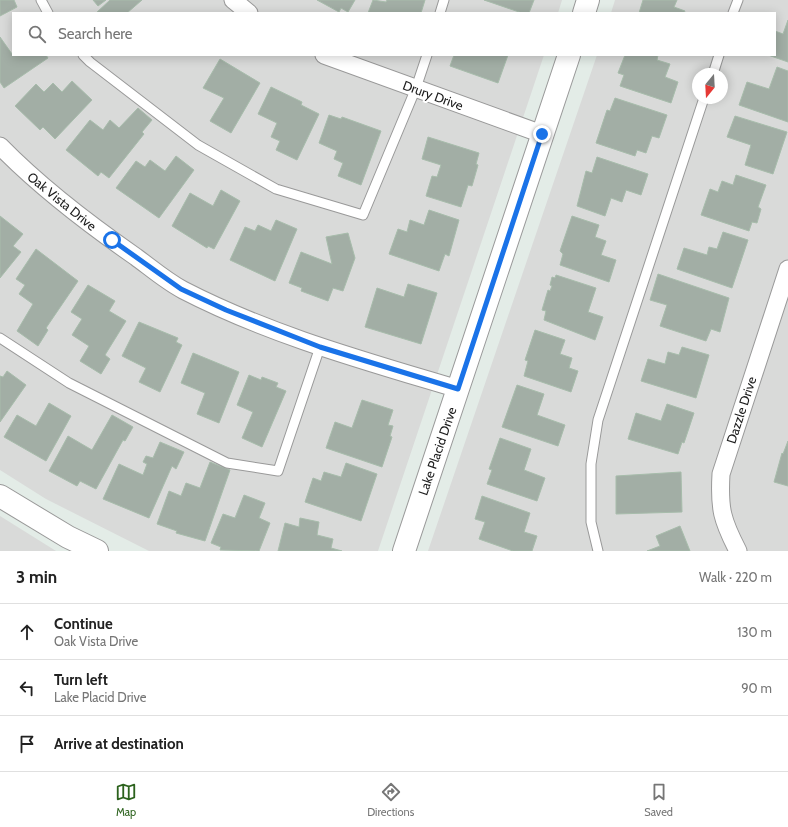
<!DOCTYPE html>
<meta charset="utf-8">
<style>
body{margin:0;font-family:Cabin,sans-serif;background:#f2f2f2;color:#222}
.compass{position:absolute;left:692px;top:68px;width:36px;height:36px;border-radius:50%;background:#fff;box-shadow:0 2px 10px #0003;rotate:198deg}
.stop{position:absolute;width:12px;height:12px;margin:-9px;border:3px solid #1a73e8;border-radius:50%;background:#fff}
.stop.end{background:#1a73e8;border-color:#fff;box-shadow:0 1px 4px #0008}
.list{margin:0;padding:0;list-style:none}
h2{display:flex;justify-content:space-between;align-items:center;height:52px;margin:0;padding:0 16px;font-size:17px}
h2 small{font-size:13px;font-weight:400;color:#767676}
.list li{display:grid;grid-template-columns:26px 1fr auto;gap:12px;align-items:center;box-sizing:border-box;height:56px;padding:0 16px;border-top:1px solid #e0e0e0}
.list b{display:block;font-size:15px;white-space:nowrap}
.list p{margin:0;font-size:13px;white-space:nowrap;color:#767676}
.list em{font-size:13px;font-style:normal;color:#767676}
.icon{flex:none;width:22px;height:22px;fill:none;stroke:currentColor;stroke-width:2;stroke-linecap:round;stroke-linejoin:round}
.map{position:relative;flex:none;width:788px;height:551px;overflow:hidden}
.search{position:absolute;background:#fff;box-shadow:0 2px 10px #0003;left:12px;right:12px;top:12px;height:44px;display:flex;align-items:center;gap:10px;box-sizing:border-box;padding:0 14px;border-radius:0px;color:#767676;font-size:15px}
.sheet{height:220px;background:#fff}
nav{display:flex;justify-content:space-around;align-items:center;box-sizing:border-box;height:56px;border-top:1px solid #e0e0e0;background:#fff;font-size:11px;color:#767676}
nav a{display:grid;justify-items:center;gap:2px}
nav .on{color:#2c621d}
.map>svg:first-child{display:block}
.residential{fill:#d9dad9;fill-rule:evenodd}
.building{fill:#a2aea5;stroke:#a7bcab}
.lines{fill:none;stroke-linecap:round;stroke-linejoin:round}
.service-casing{stroke:#999;stroke-width:11}
.minor-casing{stroke:#999;stroke-width:19}
.tertiary-casing{stroke:#999;stroke-width:24}
.service{stroke:#fff;stroke-width:9}
.minor{stroke:#fff;stroke-width:17}
.tertiary{stroke:#fff;stroke-width:22}
.route{stroke:#1a73e8;stroke-width:5}
.labels{text-anchor:middle;stroke-width:4;stroke-linejoin:round;paint-order:stroke}
.street-label{font-size:13px;fill:#1c1c1c;stroke:#fff}
</style>
<div class="map">
<svg width="788" height="551" viewBox="0 0 788 551">
<rect width="100%" height="100%" fill="#e3ece7"/>
<g class="residential">
<polygon points="0,0 562,0 558,13 13,13 13,55 544,55 378,551 149,551 46,499 0,470"/>
<path d="M615,0H788V551H428L597,55H775V13H611ZM698,74H722V98H698Z"/>
<polygon points="0,516 56,551 0,551"/>
</g>
<g class="building">
<polygon points="0,0 14,0 17,7 0,16"/>
<polygon points="93,0 106,0 98,6"/>
<polygon points="110,0 142,0 127,13 96,13"/>
<polygon points="317,0 355,0 348,12 341,8 339,12"/>
<polygon points="373,0 386,2 387,0 425,0 421,13 368,13"/>
<polygon points="484,0 534,0 529,13 522,13"/>
<polygon points="643,0 677,0 674,7 685,11 684,13 639,13"/>
<polygon points="788,20 788,62 768,55 775,55 775,31 783,34"/>
<polygon points="0,37 12,54 13,53 13,55 46,55 48,58 4,88 0,82"/>
<polygon points="454,55 508,55 498,83 450,66"/>
<polygon points="625,55 658,55 657,60 670,64 665,77 678,82 671,103 620,86 624,75 618,73"/>
<polygon points="220,59 260,83 231,133 210,121 224,98 203,88"/>
<polygon points="777,67 788,71 788,122 739,105 747,82 769,89"/>
<polygon points="72,81 92,100 55,139 43,127 40,130 15,106 36,84 44,92 53,83 62,92"/>
<polygon points="271,87 302,102 301,105 319,114 297,160 276,150 280,141 271,137 277,123 258,114"/>
<polygon points="615,98 667,115 659,138 652,136 646,153 637,150 635,156 596,143 607,110 610,111"/>
<polygon points="138,108 152,120 142,132 144,134 109,178 101,172 98,176 66,150 90,120 103,130 110,120 119,128"/>
<polygon points="329,115 341,119 342,117 381,131 361,185 338,176 343,163 334,159 337,151 319,143"/>
<polygon points="735,116 787,132 773,174 745,165 751,145 727,137"/>
<polygon points="428,137 479,153 476,164 478,165 472,186 468,185 461,207 426,196 432,176 437,177 441,165 422,159"/>
<polygon points="176,156 194,170 159,218 116,188 136,161 145,167 150,160 165,171"/>
<polygon points="597,157 648,174 641,195 626,190 622,202 611,198 605,216 577,206 586,171 592,173"/>
<polygon points="736,175 766,185 758,207 761,209 757,223 752,222 749,231 701,215 710,189 718,192 722,181 733,185"/>
<polygon points="221,190 240,201 214,249 208,246 207,248 172,226 190,193 213,206"/>
<polygon points="429,210 459,220 449,256 445,254 439,271 389,254 398,229 407,232 410,220 424,225"/>
<polygon points="0,216 23,234 13,246 21,252 0,278"/>
<polygon points="572,216 599,225 595,237 606,241 601,255 616,260 609,282 560,265 563,254 560,251"/>
<polygon points="276,220 297,229 275,281 230,260 245,227 255,231 258,225 271,231"/>
<polygon points="723,232 748,240 732,288 677,269 684,248 707,255 709,247 717,249"/>
<polygon points="348,233 355,258 343,291 333,288 328,301 301,291 302,288 289,283 301,252 332,264 326,237"/>
<polygon points="36,249 78,281 46,328 48,330 38,346 17,331 33,304 19,294 25,285 16,279"/>
<polygon points="658,274 729,298 720,332 711,329 706,341 660,326 667,305 650,300"/>
<polygon points="556,275 596,288 588,312 603,317 595,340 544,320 546,311 542,310 548,290 550,291 552,286 550,285 552,277 555,278"/>
<polygon points="408,284 437,293 421,344 365,327 377,288 404,297"/>
<polygon points="88,285 115,301 109,311 126,321 105,355 110,359 101,374 80,361 89,346 72,335 82,319 71,312"/>
<polygon points="139,322 178,338 176,342 182,345 160,392 139,382 146,368 122,356"/>
<polygon points="535,330 565,340 560,354 572,358 569,368 578,371 571,392 524,376 528,361 525,360"/>
<polygon points="682,347 709,355 696,398 641,381 648,359 665,364 668,352 679,355"/>
<polygon points="193,353 239,372 219,423 197,414 205,393 181,383"/>
<polygon points="7,371 26,385 0,422 0,376 3,377"/>
<polygon points="249,375 261,380 262,377 278,383 276,387 286,391 262,447 242,438 253,412 237,405"/>
<polygon points="517,385 544,394 537,415 565,425 558,446 502,427"/>
<polygon points="362,400 393,410 388,425 393,426 390,436 392,437 382,467 326,448 335,422 352,428"/>
<polygon points="49,403 71,416 46,461 4,437 17,415 36,426"/>
<polygon points="667,404 694,413 684,443 682,442 678,454 628,439 636,413 661,421"/>
<polygon points="112,415 133,427 125,441 123,440 96,489 80,481 77,486 49,471 68,436 92,450"/>
<polygon points="500,438 531,449 524,470 545,478 537,501 487,484 492,470 489,469"/>
<polygon points="788,441 788,486 774,482 782,453 783,454"/>
<polygon points="160,442 184,452 176,469 172,466 149,518 103,499 119,464 143,475 147,464 143,462 146,456 153,458"/>
<polygon points="210,462 230,470 205,541 176,533 177,531 157,524 169,491 181,496 186,483 200,488"/>
<polygon points="346,463 377,474 361,521 305,502 313,478 321,481 324,472 341,477"/>
<polygon points="681,472 682,512 616,514 616,476"/>
<polygon points="244,495 265,503 259,518 270,523 259,551 220,550 221,547 211,543 223,514 235,518"/>
<polygon points="482,496 530,513 524,532 537,536 532,551 513,551 479,539 485,522 475,519"/>
<polygon points="300,518 319,522 317,535 333,539 331,548 342,551 278,551 285,523 299,527"/>
<polygon points="680,526 690,551 647,551 660,546 656,536"/>
</g>
<g class="lines">
<g class="service-casing">
<g id="service">
<polyline points="41,0 48,13"/>
<polyline points="440,13 444,0"/>
<polyline points="733,13 738,0"/>
<polyline points="83,55 90,62 198,145 276,189 363,215 416,88 427,55"/>
<polyline points="713,74 719,55"/>
<polyline points="0,338 69,383 227,463 278,471 320,347"/>
<polyline points="598,551 591,522 591,464 598,420 704,98"/>
</g>
</g>
<g class="minor-casing">
<g id="minor">
<polyline points="233,0 249,13"/>
<polyline points="324,55 542,134"/>
<path d="M0,146C41,188 87,223 136,257C151,268 166,281 183,290C270,335 365,361 458,389"/>
<path d="M738,551C722,520 719,509 721,474L788,269"/>
</g>
</g>
<g class="tertiary-casing">
<g id="tertiary">
<polyline points="584,13 588,0"/>
<polyline points="0,496 68,537 97,551"/>
<polyline points="404,551 569,55"/>
</g>
</g>
<use href="#service" class="service"/>
<use href="#minor" class="minor"/>
<use href="#tertiary" class="tertiary"/>
</g>
<g class="lines">
<polyline class="route" points="112,240 181,289 226,310 320,347 458,389 542,134"/>
</g>
<g class="labels">
<g class="street-label">
<text transform="translate(433 95) rotate(20)" y="5">Drury Drive</text>
<text transform="translate(62 201) rotate(39)" y="5">Oak Vista Drive</text>
<text transform="translate(741 410) rotate(-72)" y="5">Dazzle Drive</text>
<text transform="translate(437 451) rotate(-71)" y="5">Lake Placid Drive</text>
</g>
</g>
</svg>
<svg class="compass" viewBox="-18 -18 36 36"><path d="M0-13l5 13h-10z" fill="#e53935"/><path d="M0 13l5-13h-10z" fill="#767676"/></svg>
<div class="stop" style="left:112px;top:240px"></div>
<div class="stop end" style="left:542px;top:134px"></div>
<div class="search"><svg class="icon" aria-label="search" viewBox="0 0 24 24"><circle cx="10" cy="10" r="6"/><path d="M15 15l6 6"/></svg>Search here</div>
</div>
<section class="sheet">
<h2>3 min<small>Walk · 220 m</small></h2>
<ul class="list">
<li><svg class="icon" aria-label="ahead" viewBox="0 0 24 24"><path d="M12 20V5M6 11l6-6 6 6"/></svg><div><b>Continue</b><p>Oak Vista Drive</p></div><em>130 m</em></li>
<li><svg class="icon" aria-label="left" viewBox="0 0 24 24"><path d="M17 20v-9H6M10 6l-5 5 5 5"/></svg><div><b>Turn left</b><p>Lake Placid Drive</p></div><em>90 m</em></li>
<li><svg class="icon" aria-label="arrive" viewBox="0 0 24 24"><path d="M6 21V4h12l-3 4 3 4H6"/></svg><div><b>Arrive at destination</b></div></li>
</ul>
</section>
<nav>
<a class="on"><svg class="icon" aria-label="map" viewBox="0 0 24 24"><path d="M3 6l6-2 6 2 6-2v14l-6 2-6-2-6 2zM9 4v14M15 6v14"/></svg>Map</a>
<a><svg class="icon" aria-label="directions" viewBox="0 0 24 24"><path d="M12 3l9 9-9 9-9-9zM9 14v-3h6M13 9l2 2-2 2"/></svg>Directions</a>
<a><svg class="icon" aria-label="saved" viewBox="0 0 24 24"><path d="M7 4h10v16l-5-4-5 4z"/></svg>Saved</a>
</nav>
